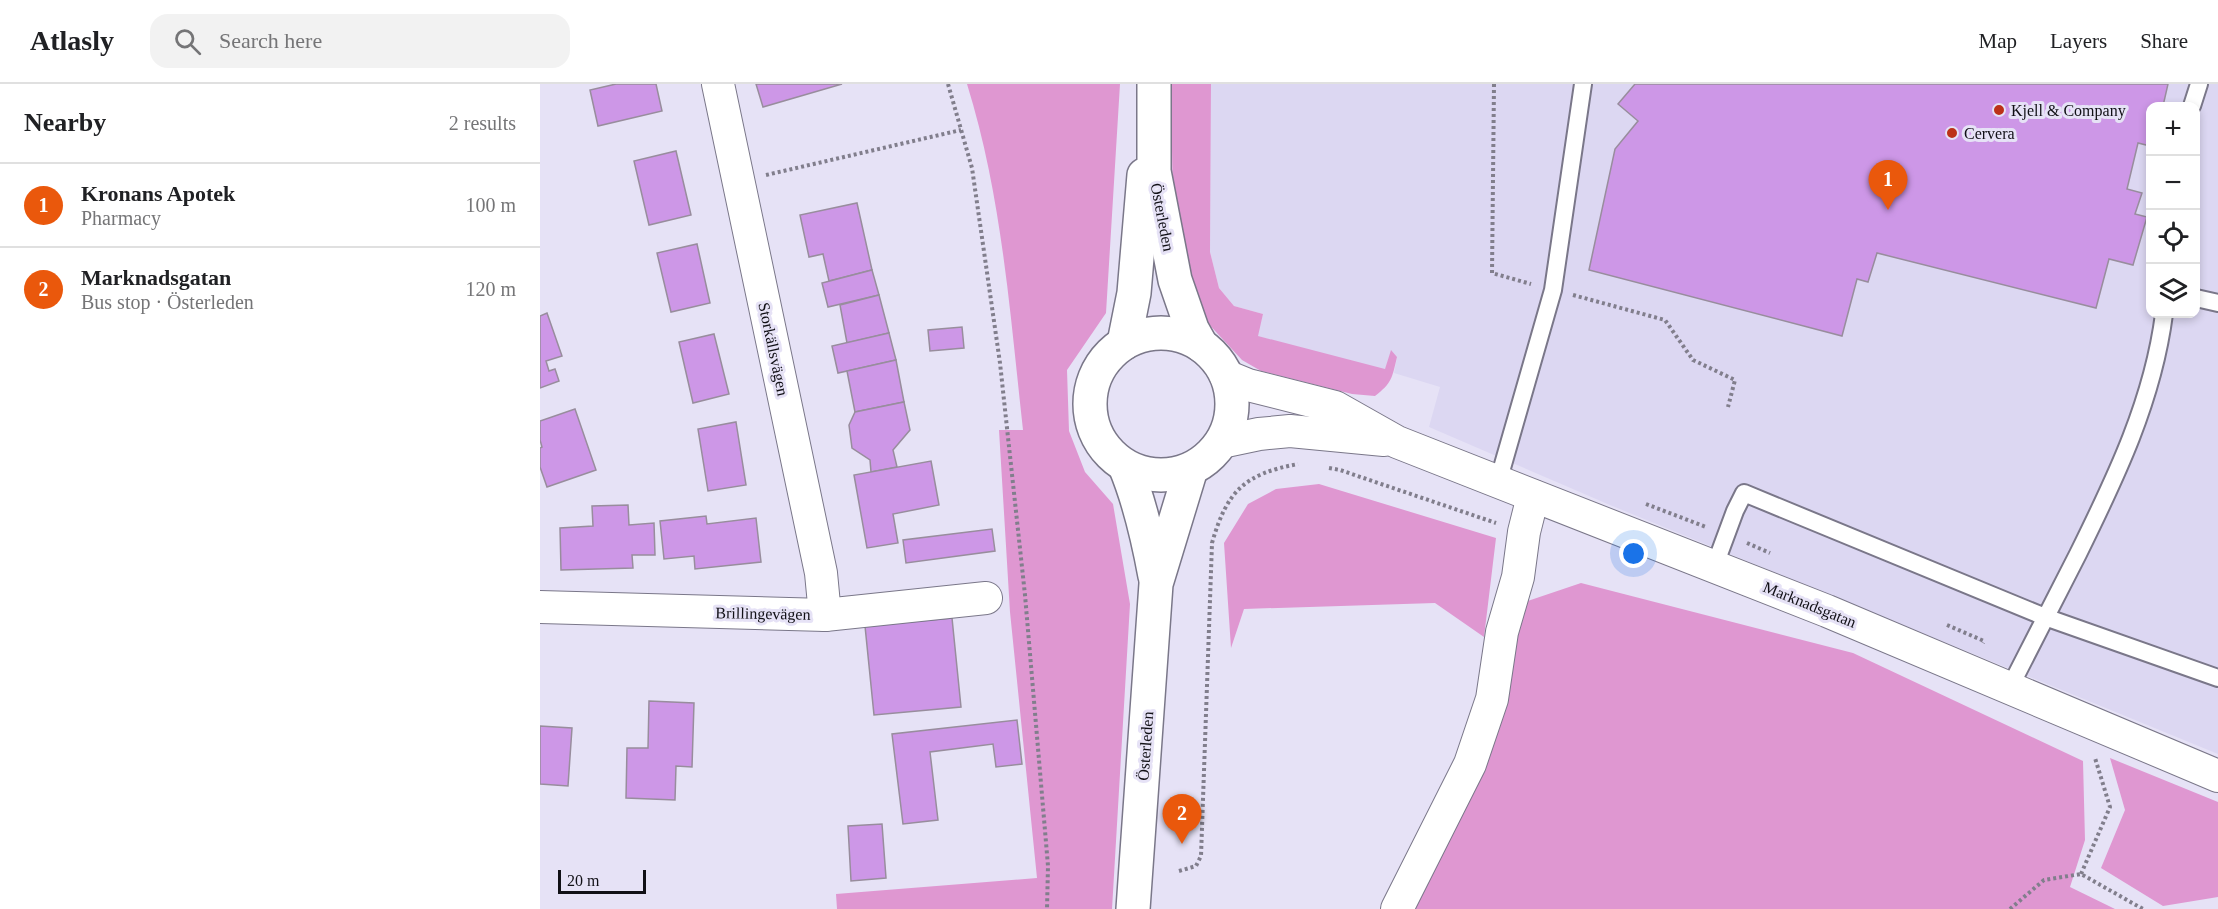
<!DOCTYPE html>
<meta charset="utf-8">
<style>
body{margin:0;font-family:"Times New Roman",serif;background:#f2f2f2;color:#202124}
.controls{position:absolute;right:18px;top:18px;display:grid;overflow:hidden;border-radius:12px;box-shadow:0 3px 9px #0003}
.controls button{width:54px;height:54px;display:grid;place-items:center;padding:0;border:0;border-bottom:2px solid #e0e0e0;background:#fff;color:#202124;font:30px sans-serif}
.scale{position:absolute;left:18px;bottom:15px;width:88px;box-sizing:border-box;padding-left:6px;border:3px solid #111016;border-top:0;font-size:16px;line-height:21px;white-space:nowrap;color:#111016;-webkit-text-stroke:4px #e6e2f6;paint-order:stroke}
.you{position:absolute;left:1094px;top:470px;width:21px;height:21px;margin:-15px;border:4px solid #fff;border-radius:50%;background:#1a73e8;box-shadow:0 0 0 9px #1a73e833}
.badge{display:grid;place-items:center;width:39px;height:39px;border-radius:50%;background:#ea580c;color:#fff;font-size:20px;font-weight:700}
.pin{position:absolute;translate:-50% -50px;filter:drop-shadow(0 2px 3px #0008)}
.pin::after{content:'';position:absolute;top:32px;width:21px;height:18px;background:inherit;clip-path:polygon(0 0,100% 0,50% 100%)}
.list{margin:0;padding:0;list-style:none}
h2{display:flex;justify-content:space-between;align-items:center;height:78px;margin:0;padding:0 24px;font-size:26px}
h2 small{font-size:20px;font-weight:400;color:#757577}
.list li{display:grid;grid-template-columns:39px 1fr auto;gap:18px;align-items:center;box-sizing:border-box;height:84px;padding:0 24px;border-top:2px solid #e0e0e0}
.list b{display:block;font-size:22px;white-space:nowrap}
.list p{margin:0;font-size:20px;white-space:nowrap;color:#757577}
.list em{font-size:20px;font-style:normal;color:#757577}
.icon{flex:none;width:33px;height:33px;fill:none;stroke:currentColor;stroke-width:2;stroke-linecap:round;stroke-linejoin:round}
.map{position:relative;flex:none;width:1678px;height:825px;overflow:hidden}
header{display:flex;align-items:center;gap:36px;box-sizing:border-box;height:84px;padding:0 30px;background:#fff;border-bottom:2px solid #e0e0e0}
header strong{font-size:28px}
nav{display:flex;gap:33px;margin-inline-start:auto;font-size:21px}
.search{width:420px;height:54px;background:#f2f2f2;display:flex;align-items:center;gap:15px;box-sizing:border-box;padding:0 21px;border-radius:18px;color:#757577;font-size:22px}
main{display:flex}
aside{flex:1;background:#fff}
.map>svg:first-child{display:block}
.built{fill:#dcd7f2;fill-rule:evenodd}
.green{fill:#df97d1}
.building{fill:#cd97e7;stroke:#988d9d;stroke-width:1.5}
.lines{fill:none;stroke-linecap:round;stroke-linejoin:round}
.service-casing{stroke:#7a7789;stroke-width:20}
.minor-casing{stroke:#7a7789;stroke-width:34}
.secondary-casing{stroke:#7a7789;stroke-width:36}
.path{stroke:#817e8c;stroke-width:4;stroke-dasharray:3 3;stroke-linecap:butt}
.service{stroke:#fff;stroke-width:16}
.minor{stroke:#fff;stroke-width:32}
.secondary{stroke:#fff;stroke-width:33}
.poi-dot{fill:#bc3118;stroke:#e6e2f6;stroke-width:2}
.labels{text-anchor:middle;stroke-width:6;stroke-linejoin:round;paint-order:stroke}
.poi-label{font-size:16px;fill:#111016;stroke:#e6e2f6;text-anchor:start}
.street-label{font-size:16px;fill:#111016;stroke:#e6e2f6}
</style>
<header>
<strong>Atlasly</strong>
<div class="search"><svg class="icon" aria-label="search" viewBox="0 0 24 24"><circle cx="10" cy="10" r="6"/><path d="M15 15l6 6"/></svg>Search here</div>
<nav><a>Map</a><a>Layers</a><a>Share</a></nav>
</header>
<main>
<aside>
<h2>Nearby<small>2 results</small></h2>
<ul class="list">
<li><span class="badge">1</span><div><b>Kronans Apotek</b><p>Pharmacy</p></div><em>100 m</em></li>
<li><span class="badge">2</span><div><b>Marknadsgatan</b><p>Bus stop · Österleden</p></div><em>120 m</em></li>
</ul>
</aside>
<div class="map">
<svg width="1678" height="825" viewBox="0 0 1678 825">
<rect width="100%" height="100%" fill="#e6e2f6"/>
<path class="built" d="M671,0H1678V670L1070,421L889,343L900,303L854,289L857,273L851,267L845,286L717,252L723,230L694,222L679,204L670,168ZM1610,22H1656V230H1610Z"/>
<g class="green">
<path d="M427,0H580L566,229L527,286L529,347L545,388L573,420L590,520L572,825H297L296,810L497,794L470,528L459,346H483C470,230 462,112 427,0Z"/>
<path d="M631,0H671L670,168L679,204L694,222L723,230L718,252L845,285L851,266L857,273C852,294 852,299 835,312L812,310L721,287L702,276L664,235L633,133Z"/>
<polygon points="779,400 956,454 944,553 895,519 704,525 691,564 684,459 708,420 736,405"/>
<polygon points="1041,499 1313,569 1543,677 1545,756 1530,803 1575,825 868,825 952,664 976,521"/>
<polygon points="1570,674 1678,718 1678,813 1623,822 1561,784 1585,726"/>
</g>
<g class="building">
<polygon points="76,0 116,0 122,27 58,42 50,6"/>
<polygon points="216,0 302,0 223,23"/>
<polygon points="1095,0 1628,0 1623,22 1610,22 1610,62 1598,59 1587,105 1602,109 1595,130 1607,133 1593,181 1569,175 1556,224 1337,169 1328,198 1317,195 1302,252 1049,186 1075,65 1098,37 1078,20"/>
<polygon points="136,67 151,131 109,141 94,77"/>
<polygon points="317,119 332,186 289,197 283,170 269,173 260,131"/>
<polygon points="157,160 170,219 131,228 117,169"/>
<polygon points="332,186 339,211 288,223 282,199"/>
<polygon points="339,211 349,249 307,259 300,221"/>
<polygon points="7,229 22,272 6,277 9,287 15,285 19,297 0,304 0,232"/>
<polygon points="422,243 424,264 390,267 388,246"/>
<polygon points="349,249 356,276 298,289 292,262"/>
<polygon points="174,250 189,310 153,319 139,258"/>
<polygon points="356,276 364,318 315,328 307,287"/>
<polygon points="364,318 370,346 353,366 357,383 331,388 330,376 312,364 309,341 315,328"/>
<polygon points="35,325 56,386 7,403 0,383 0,364 2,363 0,356 0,337"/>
<polygon points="196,338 206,401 168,407 158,345"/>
<polygon points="391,377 399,421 353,430 358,459 327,464 314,391"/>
<polygon points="88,421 89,441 114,439 115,471 92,471 93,484 21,486 20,444 53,442 52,422"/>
<polygon points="166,432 167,440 216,434 221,478 155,485 154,472 124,475 120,437"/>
<polygon points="452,445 455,467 366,479 363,456"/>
<polygon points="412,534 421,623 334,631 325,542"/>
<polygon points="109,617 154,619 152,683 136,682 135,716 86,714 87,664 108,664"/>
<polygon points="477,636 482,680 456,683 453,660 390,668 398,736 363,740 352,650"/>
<polygon points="0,642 32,644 28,702 0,700"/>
<polygon points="342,740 346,794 311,797 308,742"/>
</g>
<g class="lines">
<g class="service-casing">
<g id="service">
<polyline points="1652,22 1659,0"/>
<polyline points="1656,214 1678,219"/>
<polyline points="958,398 1013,206 1043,0"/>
<polyline points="1175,481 1195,427 1204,409 1505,533 1678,594"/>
<path d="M1469,605C1492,560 1515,515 1538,470C1576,393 1613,316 1624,230"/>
</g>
</g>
<g class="minor-casing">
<g id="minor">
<polyline points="178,0 281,489 285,531"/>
<polyline points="686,292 708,301 795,323 857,358 1287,527 1678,692"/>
<polyline points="681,358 719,350 750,347 844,356"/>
<polyline points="0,523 285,531 446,514"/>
<polyline points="857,825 930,680 952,615 962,548 978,493 984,448 993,412"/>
</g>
</g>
<g class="secondary-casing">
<g id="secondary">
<polyline points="614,0 614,87 635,196 652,245 661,261"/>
<circle cx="621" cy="320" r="71"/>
<polyline points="584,259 594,209 604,91"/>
<path d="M585,382C600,418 608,454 615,492"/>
<polyline points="593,825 616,500 651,385"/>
</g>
</g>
<g class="path">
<polyline points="408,0 432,84 460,279 485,511 508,782 507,825"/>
<polyline points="954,0 952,189 991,200"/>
<polyline points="226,91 421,46"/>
<polyline points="1033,211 1125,236 1153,276 1195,296 1188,323"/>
<polyline points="789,384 800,386 956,439"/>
<polyline points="1106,420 1166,443"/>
<polyline points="1207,459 1230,469"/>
<polyline points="1407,541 1444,557 1443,559"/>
<path d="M639,787L656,782L661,772L672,459C687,407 704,390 758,380"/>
<polyline points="1541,790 1570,723 1555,674"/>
<polyline points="1470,825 1504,796 1541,790 1603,825"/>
</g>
<use href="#service" class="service"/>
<use href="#minor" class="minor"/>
<use href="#secondary" class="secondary"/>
</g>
<g class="poi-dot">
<circle cx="1459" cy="26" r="6"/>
<circle cx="1412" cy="49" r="6"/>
</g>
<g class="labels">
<g class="poi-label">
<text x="1471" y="32">Kjell &amp; Company</text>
<text x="1424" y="55">Cervera</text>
</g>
<g class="street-label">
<text transform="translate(623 133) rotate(79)" y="6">Österleden</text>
<text transform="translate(234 265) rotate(78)" y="6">Storkällsvägen</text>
<text transform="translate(1270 520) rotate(22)" y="6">Marknadsgatan</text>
<text transform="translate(223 529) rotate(1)" y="6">Brillingevägen</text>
<text transform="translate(605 662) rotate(-86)" y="6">Österleden</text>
</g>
</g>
</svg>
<div class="controls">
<button>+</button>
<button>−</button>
<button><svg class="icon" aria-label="locate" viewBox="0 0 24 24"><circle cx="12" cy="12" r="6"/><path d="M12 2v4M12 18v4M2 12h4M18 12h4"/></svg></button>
<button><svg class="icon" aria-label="layers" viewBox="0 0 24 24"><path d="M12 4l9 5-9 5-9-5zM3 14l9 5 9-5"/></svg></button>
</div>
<div class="scale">20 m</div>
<div class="you"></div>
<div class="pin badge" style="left:1348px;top:126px">1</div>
<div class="pin badge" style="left:642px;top:760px">2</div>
</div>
</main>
